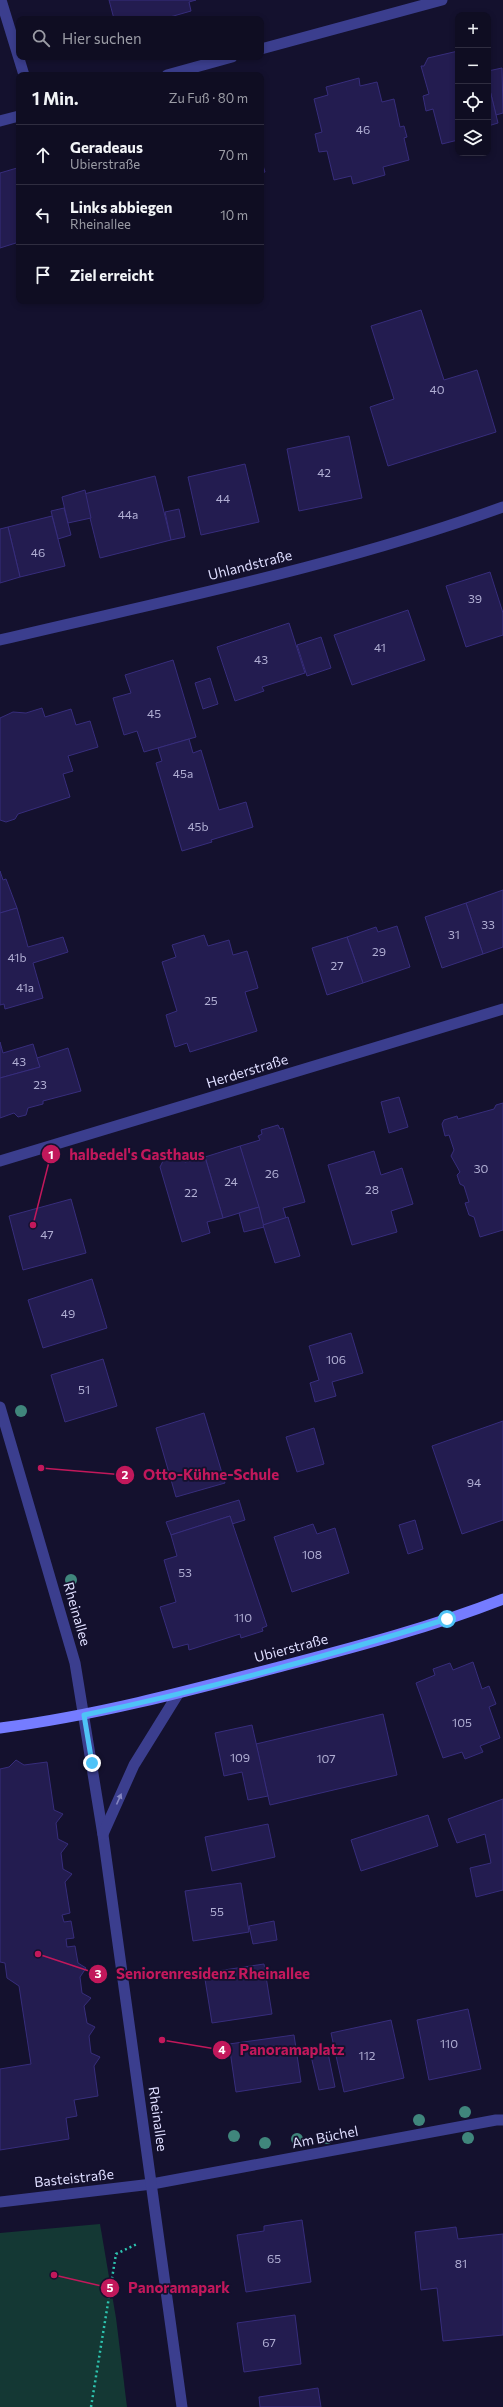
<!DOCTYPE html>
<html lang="de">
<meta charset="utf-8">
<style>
body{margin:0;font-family:Commissioner,sans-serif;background:#18162a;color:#f1f3f6}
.controls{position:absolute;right:12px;top:12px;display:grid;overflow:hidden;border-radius:8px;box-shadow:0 2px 6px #0003}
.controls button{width:36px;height:36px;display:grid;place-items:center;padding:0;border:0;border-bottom:1px solid #2f2d40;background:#0f0d22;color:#f1f3f6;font:20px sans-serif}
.stop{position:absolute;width:12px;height:12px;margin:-9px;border:3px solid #4fc3f7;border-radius:50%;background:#fff}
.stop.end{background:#4fc3f7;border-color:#fff;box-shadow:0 1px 4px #0008}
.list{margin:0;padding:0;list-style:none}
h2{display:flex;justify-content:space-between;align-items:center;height:52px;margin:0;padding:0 16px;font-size:17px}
h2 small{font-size:13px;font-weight:400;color:#9b9ca5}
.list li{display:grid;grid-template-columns:26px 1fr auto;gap:12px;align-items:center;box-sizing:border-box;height:60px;padding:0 16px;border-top:1px solid #2f2d40}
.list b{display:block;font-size:15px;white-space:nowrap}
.list p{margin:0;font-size:13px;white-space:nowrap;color:#9b9ca5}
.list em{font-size:13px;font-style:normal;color:#9b9ca5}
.icon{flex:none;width:22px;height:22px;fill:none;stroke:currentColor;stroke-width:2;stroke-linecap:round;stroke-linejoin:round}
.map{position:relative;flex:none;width:503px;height:2407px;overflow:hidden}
.search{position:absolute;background:#0f0d22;box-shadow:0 2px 6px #0003;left:16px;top:16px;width:248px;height:44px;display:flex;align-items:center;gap:10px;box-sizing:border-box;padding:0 14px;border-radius:8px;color:#9b9ca5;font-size:15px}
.panel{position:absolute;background:#0f0d22;box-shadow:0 2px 6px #0003;left:16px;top:72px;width:248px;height:232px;border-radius:8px}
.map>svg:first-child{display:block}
.green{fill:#143834}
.building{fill:#231c50;stroke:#372d7c}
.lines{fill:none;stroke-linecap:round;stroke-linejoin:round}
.path{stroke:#2dc4af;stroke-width:2.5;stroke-dasharray:2 3;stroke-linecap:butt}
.minor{stroke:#3b3e8e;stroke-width:11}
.tertiary{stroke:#3b3e8e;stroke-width:11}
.secondary{stroke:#757cff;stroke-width:11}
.tree{fill:#40867c}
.oneway{fill:#8586c1}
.route{stroke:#4fc3f7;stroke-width:5}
.labels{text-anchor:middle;stroke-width:3.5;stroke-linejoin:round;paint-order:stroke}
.number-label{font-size:12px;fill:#b0aed3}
.street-label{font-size:14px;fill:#dfdeff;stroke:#14112e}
.leader{fill:none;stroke:#c2185b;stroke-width:1.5}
.callout-dot{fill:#c2185b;stroke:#14112e;stroke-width:1.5}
.mark-label{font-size:12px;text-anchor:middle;font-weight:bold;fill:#fff}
.callout-label{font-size:15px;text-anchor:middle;font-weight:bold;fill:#c2185b;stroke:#14112e;stroke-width:3.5;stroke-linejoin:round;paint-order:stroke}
</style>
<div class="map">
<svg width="503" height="2407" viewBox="0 0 503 2407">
<rect width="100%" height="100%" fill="#14112e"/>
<polygon class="green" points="100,2224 116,2318 127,2407 0,2407 0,2233"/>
<g class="building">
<polygon points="109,0 196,0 189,2 191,11 170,17 169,19 114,19"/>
<polygon points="458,51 458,140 442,144 433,109 426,111 423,96 429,94 421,66 424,66 428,58"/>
<polygon points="502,68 503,113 496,115 488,82 488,71"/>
<polygon points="359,78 360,86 377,82 382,102 394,99 400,127 404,126 407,137 404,138 409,160 383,167 385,175 353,184 351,176 334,180 327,151 319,152 315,134 322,132 314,99 328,95 326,87"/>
<polygon points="488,82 498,123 488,126"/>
<polygon points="261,159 265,172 261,173"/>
<polygon points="17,168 19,175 19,242 0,248 0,173"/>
<polygon points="421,310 444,380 477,370 496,432 388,466 370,407 394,399 371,326"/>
<polygon points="349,436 362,498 299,511 287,449"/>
<polygon points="245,464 259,522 201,535 188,477"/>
<polygon points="155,476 171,540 100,558 84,494"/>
<polygon points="85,490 91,518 68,523 62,497"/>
<polygon points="64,508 71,535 58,539 51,511"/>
<polygon points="179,509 185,537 171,540 165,512"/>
<polygon points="52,516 65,566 20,577 8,527"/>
<polygon points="8,527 20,577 0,583 0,529"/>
<polygon points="490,572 503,613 503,635 466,647 446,586"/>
<polygon points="408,610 425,660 352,685 334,635"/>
<polygon points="289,623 305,673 262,687 264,691 235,701 217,647"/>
<polygon points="321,637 331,668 307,676 297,645"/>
<polygon points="173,660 196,737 144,752 137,731 124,735 113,698 131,693 125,675"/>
<polygon points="210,678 218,704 203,709 195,683"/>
<polygon points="42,708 45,717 71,709 76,725 90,721 98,747 68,756 73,771 63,774 70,797 18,814 15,819 6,822 0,820 0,718 13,712 26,713"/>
<polygon points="189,739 193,753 201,750 219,810 246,802 253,827 211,840 212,842 182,851 156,763 162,761 158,748"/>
<polygon points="0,871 3,880 6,879 17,908 0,913"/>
<polygon points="503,890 503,947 483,954 466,903"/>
<polygon points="466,903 483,954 442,968 425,917"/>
<polygon points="17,908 28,947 63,937 68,952 33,963 43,998 5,1009 4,1004 0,1005 0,913"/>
<polygon points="397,926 410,967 363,983 347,937 376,927 378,932"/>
<polygon points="204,935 208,946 229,940 233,955 247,951 258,988 245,992 257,1031 190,1052 187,1043 175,1047 166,1015 177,1011 162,962 176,957 172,945"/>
<polygon points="347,937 363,983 327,995 312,948"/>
<polygon points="0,1042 3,1053 33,1044 40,1067 0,1078"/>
<polygon points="68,1048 81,1091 43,1101 43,1104 28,1108 26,1115 18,1117 14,1113 0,1118 0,1078 40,1067 37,1058"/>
<polygon points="399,1097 408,1127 389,1133 381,1102"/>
<polygon points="503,1103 503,1230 480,1237 474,1217 469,1215 465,1203 469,1202 464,1186 460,1184 457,1175 460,1172 451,1156 454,1150 449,1135 445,1136 442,1124 444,1120 457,1116 458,1119 494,1109 496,1105"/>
<polygon points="278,1125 280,1129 283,1128 305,1202 283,1208 286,1218 263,1225 240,1146 260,1140 258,1136 262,1134 261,1130"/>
<polygon points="240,1146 259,1207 223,1218 205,1157"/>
<polygon points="374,1151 381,1175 402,1168 413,1204 391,1211 397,1232 352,1245 328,1165"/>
<polygon points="176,1155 185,1162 205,1157 223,1218 207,1222 210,1233 182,1242 160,1167 164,1159"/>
<polygon points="71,1199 86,1253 23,1270 9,1216"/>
<polygon points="259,1207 264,1227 244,1232 239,1213"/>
<polygon points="288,1217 300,1256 275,1263 263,1225"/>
<polygon points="92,1279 107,1328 43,1348 28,1300"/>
<polygon points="351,1333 363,1373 332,1382 336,1396 315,1402 310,1383 319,1380 309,1346"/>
<polygon points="103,1359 117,1406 65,1422 51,1375"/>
<polygon points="204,1413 225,1483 176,1497 156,1428"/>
<polygon points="503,1421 503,1520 462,1534 432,1446"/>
<polygon points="314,1428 324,1464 297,1472 286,1437"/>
<polygon points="239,1500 245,1520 232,1524 230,1516 171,1535 166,1522"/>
<polygon points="230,1516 267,1626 262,1628 263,1631 241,1638 240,1634 189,1650 188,1644 173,1648 160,1607 176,1602 164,1560 177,1556 171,1535"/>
<polygon points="415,1520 423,1549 408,1554 399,1525"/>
<polygon points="313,1524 317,1534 335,1528 349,1573 292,1592 274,1537"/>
<polygon points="473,1662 482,1689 489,1686 496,1704 489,1707 500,1738 480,1746 483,1752 465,1759 462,1752 443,1758 416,1683 435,1675 433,1669 450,1663 453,1670"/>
<polygon points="383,1714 397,1775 270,1805 256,1744"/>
<polygon points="252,1725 268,1796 248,1800 242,1772 224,1776 215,1733"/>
<polygon points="16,1760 24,1765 47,1762 54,1810 63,1814 56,1823 58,1839 68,1844 61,1853 63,1869 72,1874 65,1882 70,1913 62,1915 64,1922 71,1921 74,1938 66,1939 67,1947 75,1946 78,1963 86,1968 80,1977 82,1993 91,1998 84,2006 87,2023 95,2027 89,2036 91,2053 100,2057 94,2066 98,2096 74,2100 77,2116 66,2118 69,2139 0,2150 0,2069 31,2064 19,1986 7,1978 5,1963 0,1962 0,1769 9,1767"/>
<polygon points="503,1799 503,1890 476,1897 470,1868 491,1863 485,1834 457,1843 448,1819"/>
<polygon points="428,1815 438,1846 361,1871 351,1840"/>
<polygon points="268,1824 275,1857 212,1871 205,1837"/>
<polygon points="241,1883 249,1932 193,1941 185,1891"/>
<polygon points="274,1921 277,1940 253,1944 249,1926"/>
<polygon points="264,1964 272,2014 212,2023 204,1973"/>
<polygon points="468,2009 481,2069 429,2080 417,2020"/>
<polygon points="391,2020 404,2078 344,2092 331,2033"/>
<polygon points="294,2035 301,2082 236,2092 229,2044"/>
<polygon points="328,2053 335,2087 319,2090 311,2056"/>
<polygon points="302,2220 311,2282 246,2292 237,2235 264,2231 264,2226"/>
<polygon points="456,2227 458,2239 503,2234 503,2335 443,2341 437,2288 421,2290 415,2232"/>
<polygon points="295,2315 301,2364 244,2372 237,2323"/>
<polygon points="318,2388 321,2407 260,2407 259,2397"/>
</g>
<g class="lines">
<polyline class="path" points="91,2407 116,2254 137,2244"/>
<g class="minor">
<polyline points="1,0 24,75"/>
<polyline points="261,49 442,0"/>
<polyline points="167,75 232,57"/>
<polyline points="0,121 19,116"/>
<path d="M0,640C168,600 340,566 503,507"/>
<polyline points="0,1161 503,1009"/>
<polyline points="0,2202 152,2184 496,2120 503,2120"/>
</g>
<g class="tertiary">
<polyline points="0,1407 75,1663 103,1835 182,2407"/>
<polyline points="103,1834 134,1765 178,1694"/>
</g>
<path class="secondary" d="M0,1728C93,1716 184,1692 275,1668C351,1648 429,1628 503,1599"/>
</g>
<g class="tree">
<circle cx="21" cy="1411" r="6"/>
<circle cx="71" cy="1580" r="6"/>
<circle cx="465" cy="2112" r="6"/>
<circle cx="419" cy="2120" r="6"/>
<circle cx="234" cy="2136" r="6"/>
<circle cx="327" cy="2138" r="6"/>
<circle cx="468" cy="2138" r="6"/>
<circle cx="297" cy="2139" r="6"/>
<circle cx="265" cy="2143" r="6"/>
</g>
<defs><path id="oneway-solid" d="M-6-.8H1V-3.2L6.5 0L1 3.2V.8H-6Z"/></defs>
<use class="oneway" href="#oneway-solid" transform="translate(119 1799) rotate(-66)"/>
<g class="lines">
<path class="route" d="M92,1763L84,1715C206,1690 328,1656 447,1619"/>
</g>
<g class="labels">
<g class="number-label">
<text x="363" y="134">46</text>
<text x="437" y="394">40</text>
<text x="324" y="477">42</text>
<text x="223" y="503">44</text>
<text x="128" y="519">44a</text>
<text x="38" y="557">46</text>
<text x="475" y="603">39</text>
<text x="380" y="652">41</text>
<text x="261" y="664">43</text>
<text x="154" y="718">45</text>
<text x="183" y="778">45a</text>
<text x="198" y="831">45b</text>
<text x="488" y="929">33</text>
<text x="454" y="939">31</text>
<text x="379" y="956">29</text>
<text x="17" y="962">41b</text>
<text x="337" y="970">27</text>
<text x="25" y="992">41a</text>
<text x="211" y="1005">25</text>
<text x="19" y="1066">43</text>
<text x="40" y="1089">23</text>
<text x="481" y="1173">30</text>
<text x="272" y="1178">26</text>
<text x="231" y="1186">24</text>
<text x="372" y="1194">28</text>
<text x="191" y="1197">22</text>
<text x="47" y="1239">47</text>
<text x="68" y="1318">49</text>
<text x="336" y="1364">106</text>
<text x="84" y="1394">51</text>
<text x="474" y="1487">94</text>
<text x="312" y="1559">108</text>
<text x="185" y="1577">53</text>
<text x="243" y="1622">110</text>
<text x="462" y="1727">105</text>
<text x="240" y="1762">109</text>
<text x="326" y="1763">107</text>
<text x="217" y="1916">55</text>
<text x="449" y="2048">110</text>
<text x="367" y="2060">112</text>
<text x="274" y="2263">65</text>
<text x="461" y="2268">81</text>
<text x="269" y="2347">67</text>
</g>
<g class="street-label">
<text transform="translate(250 565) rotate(-14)" y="5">Uhlandstraße</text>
<text transform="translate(247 1071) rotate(-17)" y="5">Herderstraße</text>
<text transform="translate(77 1614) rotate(74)" y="5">Rheinallee</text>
<text transform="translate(291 1648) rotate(-15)" y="5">Ubierstraße</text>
<text transform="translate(158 2119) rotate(82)" y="5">Rheinallee</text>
<text transform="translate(325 2137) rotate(-11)" y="5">Am Büchel</text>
<text transform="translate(74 2178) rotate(-6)" y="5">Basteistraße</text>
</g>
</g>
<path class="leader" d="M33 1225L51 1154M41 1468L125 1475M38 1954L98 1974M162 2040L222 2050M54 2275L110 2288"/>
<g class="callout-dot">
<circle cx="33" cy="1225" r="4"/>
<circle cx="41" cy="1468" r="4"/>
<circle cx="38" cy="1954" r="4"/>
<circle cx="162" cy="2040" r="4"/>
<circle cx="54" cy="2275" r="4"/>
<circle cx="51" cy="1154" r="10"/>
<circle cx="125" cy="1475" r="10"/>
<circle cx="98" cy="1974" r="10"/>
<circle cx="222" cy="2050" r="10"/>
<circle cx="110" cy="2288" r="10"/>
</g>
<g class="mark-label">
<text x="51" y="1159">1</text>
<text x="125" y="1479">2</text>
<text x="98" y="1978">3</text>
<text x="222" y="2054">4</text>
<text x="110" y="2292">5</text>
</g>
<g class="callout-label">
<text x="137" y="1160">halbedel's Gasthaus</text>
<text x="211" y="1480">Otto-Kühne-Schule</text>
<text x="213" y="1979">Seniorenresidenz Rheinallee</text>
<text x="292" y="2055">Panoramaplatz</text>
<text x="179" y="2293">Panoramapark</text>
</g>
</svg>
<div class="controls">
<button>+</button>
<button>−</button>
<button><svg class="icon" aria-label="locate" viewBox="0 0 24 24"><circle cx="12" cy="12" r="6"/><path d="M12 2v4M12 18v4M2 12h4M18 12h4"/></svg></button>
<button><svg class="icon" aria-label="layers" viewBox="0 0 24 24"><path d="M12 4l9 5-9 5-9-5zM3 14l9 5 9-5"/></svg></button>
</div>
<div class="stop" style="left:447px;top:1619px"></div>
<div class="stop end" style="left:92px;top:1763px"></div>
<div class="search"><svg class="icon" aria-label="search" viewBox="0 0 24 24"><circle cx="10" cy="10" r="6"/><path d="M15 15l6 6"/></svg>Hier suchen</div>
<section class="panel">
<h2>1 Min.<small>Zu Fuß · 80 m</small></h2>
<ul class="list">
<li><svg class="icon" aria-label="ahead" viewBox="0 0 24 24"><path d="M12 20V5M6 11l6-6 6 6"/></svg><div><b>Geradeaus</b><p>Ubierstraße</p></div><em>70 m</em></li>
<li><svg class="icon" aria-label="left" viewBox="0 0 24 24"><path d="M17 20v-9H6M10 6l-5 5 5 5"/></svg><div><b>Links abbiegen</b><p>Rheinallee</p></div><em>10 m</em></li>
<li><svg class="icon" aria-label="arrive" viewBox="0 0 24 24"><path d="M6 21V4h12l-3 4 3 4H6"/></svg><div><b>Ziel erreicht</b></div></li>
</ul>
</section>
</div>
